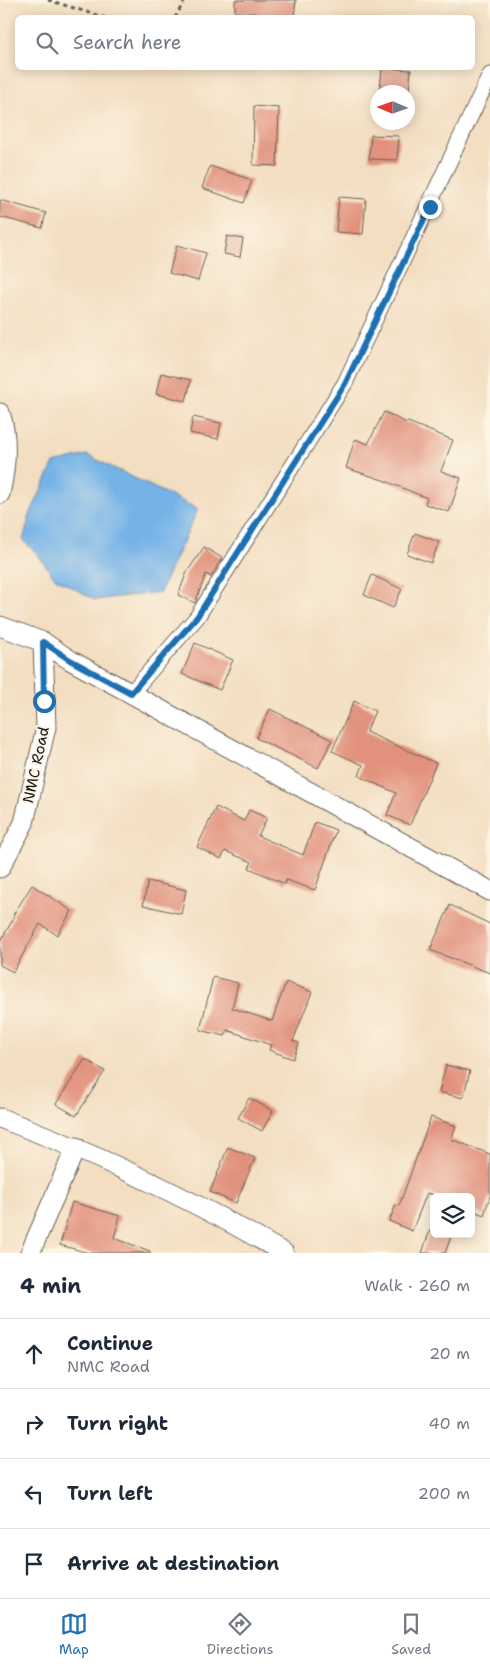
<!DOCTYPE html>
<meta charset="utf-8">
<style>
body{margin:0;font-family:"Shantell Sans",sans-serif;background:#f6f6f7;color:#1f2937}
.controls{position:absolute;right:15px;bottom:15px;display:grid;overflow:hidden;border-radius:8px;box-shadow:0 2px 12px #0003}
.controls button{width:45px;height:45px;display:grid;place-items:center;padding:0;border:0;border-bottom:1px solid #e0e1e3;background:#fff;color:#1f2937;font:25px sans-serif}
.compass{position:absolute;left:370px;top:85px;width:45px;height:45px;border-radius:50%;background:#fff;box-shadow:0 2px 12px #0003;rotate:272deg}
.stop{position:absolute;width:15px;height:15px;margin:-11px;border:4px solid #1f6fb2;border-radius:50%;background:#fff}
.stop.end{background:#1f6fb2;border-color:#fff;box-shadow:0 1px 5px #0008}
.list{margin:0;padding:0;list-style:none}
h2{display:flex;justify-content:space-between;align-items:center;height:65px;margin:0;padding:0 20px;font-size:21px}
h2 small{font-size:16px;font-weight:400;color:#747a83}
.list li{display:grid;grid-template-columns:32px 1fr auto;gap:15px;align-items:center;box-sizing:border-box;height:70px;padding:0 20px;border-top:1px solid #e0e1e3}
.list b{display:block;font-size:19px;white-space:nowrap}
.list p{margin:0;font-size:16px;white-space:nowrap;color:#747a83}
.list em{font-size:16px;font-style:normal;color:#747a83}
.icon{flex:none;width:28px;height:28px;fill:none;stroke:currentColor;stroke-width:2;stroke-linecap:round;stroke-linejoin:round}
.map{position:relative;flex:none;width:490px;height:1253px;overflow:hidden}
.search{position:absolute;background:#fff;box-shadow:0 2px 12px #0003;left:15px;right:15px;top:15px;height:55px;display:flex;align-items:center;gap:12px;box-sizing:border-box;padding:0 18px;border-radius:8px;color:#747a83;font-size:19px}
.sheet{height:345px;background:#fff}
nav{display:flex;justify-content:space-around;align-items:center;box-sizing:border-box;height:70px;border-top:1px solid #e0e1e3;background:#fff;font-size:14px;color:#747a83}
nav a{display:grid;justify-items:center;gap:2px}
nav .on{color:#1f6fb2}
.map>svg:first-child{display:block}
.water{fill:#74b3e7;stroke:#486882}
.building{fill:#e1917b}
.lines{fill:none;stroke-linecap:round;stroke-linejoin:round}
.minor-casing{stroke:#676056;stroke-width:17}
.tertiary-casing{stroke:#676056;stroke-width:21}
.path{stroke:#676056;stroke-width:3;stroke-dasharray:4 4;stroke-linecap:butt}
.minor{stroke:#fff;stroke-width:15}
.tertiary{stroke:#fff;stroke-width:19}
.route{stroke:#1f6fb2;stroke-width:6}
.labels{text-anchor:middle;stroke-width:4.5;stroke-linejoin:round;paint-order:stroke}
.street-label{font-size:15px;fill:#1c1c1c;stroke:#fcf5e5}
</style>
<div class="map">
<svg width="490" height="1253" viewBox="0 0 490 1253">
<rect width="100%" height="100%" fill="#fcf5e5"/>
<filter id="ink" filterUnits="userSpaceOnUse"><feTurbulence type="fractalNoise" baseFrequency=".02" numOctaves="2"/><feDisplacementMap in="SourceGraphic" scale="10" xChannelSelector="R" yChannelSelector="G"/><feConvolveMatrix kernelMatrix="1 2 1 2 8 2 1 2 1" color-interpolation-filters="sRGB"/></filter>
<filter id="wash" filterUnits="userSpaceOnUse"><feTurbulence type="fractalNoise" baseFrequency=".0096" numOctaves="4" result="noise"/><feDisplacementMap in="SourceGraphic" scale="20" xChannelSelector="R" yChannelSelector="G"/><feGaussianBlur stdDeviation="1.12" result="paint"/><feColorMatrix in="noise" values="0 0 0 0 0 0 0 0 0 0 0 0 0 0 0 0 0 1.4 0 .05"/><feComposite in="paint" operator="in"/></filter>
<g filter="url(#wash)">
<rect width="100%" height="100%" fill="#f3dec1"/>
<polygon class="water" points="87,455 198,509 160,592 95,600 54,577 39,556 23,540 31,512 54,463"/>
<g id="blocks">
<g class="building">
<polygon points="235,0 296,0 294,16 277,15 277,18 255,18 255,13 235,12"/>
<polygon points="382,68 411,70 409,91 380,88"/>
<polygon points="254,106 279,108 277,166 253,165"/>
<polygon points="371,135 399,136 397,160 369,159"/>
<polygon points="210,166 252,180 244,203 202,188"/>
<polygon points="339,197 366,199 363,234 336,232"/>
<polygon points="0,200 46,213 42,228 0,217"/>
<polygon points="227,236 243,239 240,257 224,254"/>
<polygon points="177,245 206,253 198,281 169,273"/>
<polygon points="161,373 191,380 186,401 156,394"/>
<polygon points="384,412 407,423 408,422 453,440 441,471 461,478 449,512 425,504 427,498 383,480 346,468 355,439 368,444"/>
<polygon points="193,417 221,423 218,439 190,433"/>
<polygon points="415,533 439,542 431,563 407,554"/>
<polygon points="204,547 222,558 211,577 206,574 195,603 178,595 187,572"/>
<polygon points="372,575 402,589 393,608 364,595"/>
<polygon points="195,643 233,660 220,690 182,674"/>
<polygon points="354,701 375,711 366,732 436,763 410,825 387,815 396,793 359,776 363,765 332,751"/>
<polygon points="270,709 332,740 318,768 256,738"/>
<polygon points="216,807 244,821 249,810 267,818 258,836 303,855 315,822 336,830 315,890 286,880 285,884 249,868 252,862 225,851 221,859 197,847"/>
<polygon points="148,881 186,890 181,914 143,905"/>
<polygon points="32,885 72,911 57,935 40,924 13,972 0,965 0,942 15,916 13,915"/>
<polygon points="450,905 490,924 490,973 430,950"/>
<polygon points="213,977 238,983 232,1008 272,1021 286,982 312,992 293,1041 299,1043 293,1059 269,1050 271,1045 227,1030 225,1036 200,1030"/>
<polygon points="85,1059 105,1071 76,1116 56,1104"/>
<polygon points="446,1065 470,1071 463,1098 439,1092"/>
<polygon points="249,1098 273,1111 262,1131 238,1118"/>
<polygon points="431,1117 456,1126 451,1139 490,1154 490,1196 484,1215 471,1210 471,1197 441,1197 427,1193 412,1231 389,1221 396,1205 399,1206"/>
<polygon points="228,1147 255,1158 236,1203 210,1192"/>
<polygon points="72,1202 120,1216 114,1238 150,1251 150,1253 89,1253 60,1245"/>
<polygon points="430,1230 434,1234 452,1234 445,1253 422,1253"/>
</g>
</g>
</g>
<g filter="url(#ink)">
<use href="#blocks" fill-opacity="0" stroke="#676056" stroke-width="1"/>
<g class="lines">
<g class="minor-casing">
<polyline id="minor" points="131,693 197,617 345,383 490,75"/>
</g>
<g class="tertiary-casing">
<g id="tertiary">
<path d="M0,413C9,439 6,467 0,494"/>
<polyline points="0,626 43,642 46,727 24,823 0,868"/>
<polyline points="43,642 70,660 490,891"/>
<path d="M0,1118C98,1155 194,1200 284,1253"/>
<polyline points="30,1253 76,1147"/>
</g>
</g>
<g class="path">
<polyline points="48,0 106,18"/>
<polyline points="175,18 185,0"/>
</g>
<use href="#minor" class="minor"/>
<use href="#tertiary" class="tertiary"/>
</g>
</g>
<g class="lines" filter="url(#ink)">
<polyline class="route" points="44,701 43,642 70,660 131,693 197,617 345,384 430,207"/>
</g>
<g class="labels">
<g class="street-label">
<text transform="translate(36 765) rotate(-78)" y="5">NMC Road</text>
</g>
</g>
</svg>
<div class="controls">
<button><svg class="icon" aria-label="layers" viewBox="0 0 24 24"><path d="M12 4l9 5-9 5-9-5zM3 14l9 5 9-5"/></svg></button>
</div>
<svg class="compass" viewBox="-18 -18 36 36"><path d="M0-13l5 13h-10z" fill="#e53935"/><path d="M0 13l5-13h-10z" fill="#747a83"/></svg>
<div class="stop" style="left:44px;top:701px"></div>
<div class="stop end" style="left:430px;top:207px"></div>
<div class="search"><svg class="icon" aria-label="search" viewBox="0 0 24 24"><circle cx="10" cy="10" r="6"/><path d="M15 15l6 6"/></svg>Search here</div>
</div>
<section class="sheet">
<h2>4 min<small>Walk · 260 m</small></h2>
<ul class="list">
<li><svg class="icon" aria-label="ahead" viewBox="0 0 24 24"><path d="M12 20V5M6 11l6-6 6 6"/></svg><div><b>Continue</b><p>NMC Road</p></div><em>20 m</em></li>
<li><svg class="icon" aria-label="right" viewBox="0 0 24 24"><path d="M7 20v-9h11M14 6l5 5-5 5"/></svg><div><b>Turn right</b></div><em>40 m</em></li>
<li><svg class="icon" aria-label="left" viewBox="0 0 24 24"><path d="M17 20v-9H6M10 6l-5 5 5 5"/></svg><div><b>Turn left</b></div><em>200 m</em></li>
<li><svg class="icon" aria-label="arrive" viewBox="0 0 24 24"><path d="M6 21V4h12l-3 4 3 4H6"/></svg><div><b>Arrive at destination</b></div></li>
</ul>
</section>
<nav>
<a class="on"><svg class="icon" aria-label="map" viewBox="0 0 24 24"><path d="M3 6l6-2 6 2 6-2v14l-6 2-6-2-6 2zM9 4v14M15 6v14"/></svg>Map</a>
<a><svg class="icon" aria-label="directions" viewBox="0 0 24 24"><path d="M12 3l9 9-9 9-9-9zM9 14v-3h6M13 9l2 2-2 2"/></svg>Directions</a>
<a><svg class="icon" aria-label="saved" viewBox="0 0 24 24"><path d="M7 4h10v16l-5-4-5 4z"/></svg>Saved</a>
</nav>
